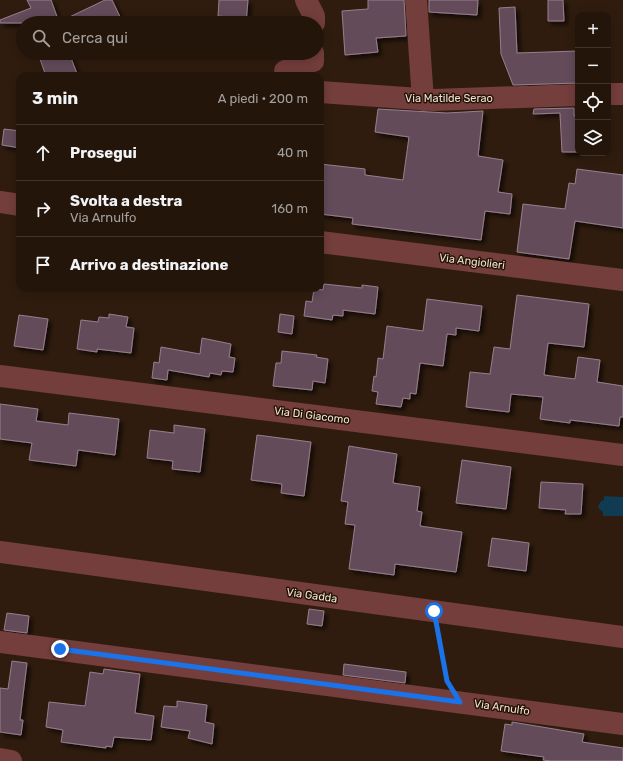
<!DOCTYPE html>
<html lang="it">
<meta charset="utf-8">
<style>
body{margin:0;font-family:Rubik,sans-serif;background:#2f2218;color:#f1f3f6}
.controls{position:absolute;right:12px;top:12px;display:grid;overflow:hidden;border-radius:8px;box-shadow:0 2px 10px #0003}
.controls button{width:36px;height:36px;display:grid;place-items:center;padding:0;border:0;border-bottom:1px solid #40342b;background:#23150a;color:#f1f3f6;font:20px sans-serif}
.stop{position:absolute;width:12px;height:12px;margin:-9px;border:3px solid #1a73e8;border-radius:50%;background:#fff}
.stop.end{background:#1a73e8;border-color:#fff;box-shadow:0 1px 4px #0008}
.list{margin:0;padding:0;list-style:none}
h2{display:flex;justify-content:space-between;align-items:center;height:52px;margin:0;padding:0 16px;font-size:17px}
h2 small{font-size:13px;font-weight:400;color:#a39f9c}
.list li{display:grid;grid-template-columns:26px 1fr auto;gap:12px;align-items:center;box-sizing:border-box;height:56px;padding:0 16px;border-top:1px solid #40342b}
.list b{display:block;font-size:15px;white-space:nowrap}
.list p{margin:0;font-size:13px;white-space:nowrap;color:#a39f9c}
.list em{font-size:13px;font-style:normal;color:#a39f9c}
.icon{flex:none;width:22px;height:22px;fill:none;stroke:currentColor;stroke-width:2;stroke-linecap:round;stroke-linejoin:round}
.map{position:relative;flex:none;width:623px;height:761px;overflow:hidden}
.search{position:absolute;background:#23150a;box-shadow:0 2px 10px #0003;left:16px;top:16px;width:308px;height:44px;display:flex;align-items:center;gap:10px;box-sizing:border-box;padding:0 14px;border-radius:22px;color:#a39f9c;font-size:15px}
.panel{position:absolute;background:#23150a;box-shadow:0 2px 10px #0003;left:16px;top:72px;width:308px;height:220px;border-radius:12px}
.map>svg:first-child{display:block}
.water{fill:#103b53}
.building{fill:#644c5a;stroke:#987e8d;filter:url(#shadow)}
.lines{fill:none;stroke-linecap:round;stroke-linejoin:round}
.path{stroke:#817165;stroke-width:2.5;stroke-dasharray:4 2;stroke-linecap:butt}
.minor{stroke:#733e3c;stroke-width:22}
.route{stroke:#1a73e8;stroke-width:5}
.labels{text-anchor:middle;stroke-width:3;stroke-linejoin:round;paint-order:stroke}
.street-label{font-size:11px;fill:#eee1d8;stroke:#251305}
</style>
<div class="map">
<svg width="623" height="761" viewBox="0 0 623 761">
<defs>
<filter id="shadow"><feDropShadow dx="3.5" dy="3.5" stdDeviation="2" flood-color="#0009"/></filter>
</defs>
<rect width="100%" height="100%" fill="#2f1c0e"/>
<polygon class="water" points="604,496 623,497 623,516 603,516 603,512 599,509 598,506 601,501 604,500"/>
<g class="building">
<polygon points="27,0 51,0 59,22 105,0 112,0 123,23 0,23 0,20 31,8"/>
<polygon points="219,0 248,0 246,23 229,23 229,17 218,16"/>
<polygon points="368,0 404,0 406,36 376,38 378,52 345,55 342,11 368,9"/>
<polygon points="429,0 478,0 477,15 429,12"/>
<polygon points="548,0 563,0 564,21 548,21"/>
<polygon points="515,7 517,53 578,51 578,83 513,85 501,54 499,8"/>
<polygon points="54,53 69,53 78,76 46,76 40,59"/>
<polygon points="574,108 574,116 578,116 578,152 562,152 560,113 533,114 534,109"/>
<polygon points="378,109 447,113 483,111 478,156 503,160 498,192 512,194 510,214 485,211 481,240 352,224 353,218 320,214 320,164 365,169 365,175 403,180 409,137 375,132"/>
<polygon points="4,129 20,131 20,148 2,145"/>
<polygon points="577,169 623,175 623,228 575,221 569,259 517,252 523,204 565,209 569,183 575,184"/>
<polygon points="324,284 362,288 362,285 378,287 375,314 343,310 343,316 333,315 332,320 304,316 306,301 312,302 314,289 323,290"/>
<polygon points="517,295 589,304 584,347 548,343 544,375 575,379 578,357 600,360 597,382 623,386 623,417 620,417 619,426 570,420 570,423 540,419 543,397 511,394 509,412 466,407 470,372 490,374 494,347 510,349"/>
<polygon points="427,299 482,306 479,331 456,328 456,335 447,334 443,366 420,363 416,394 410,393 410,399 403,398 401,407 376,404 378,392 372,391 374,376 376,377 378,358 383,359 387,326 423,331"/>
<polygon points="109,314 128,317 126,327 134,328 131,353 97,349 97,352 77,349 81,320 98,322 99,317 109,318"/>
<polygon points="280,314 294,316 292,334 278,332"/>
<polygon points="19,315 48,319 43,350 14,346"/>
<polygon points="202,338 231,344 229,357 235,358 233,372 222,371 221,375 210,373 209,377 168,370 167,380 152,378 154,362 159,363 161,347 200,354"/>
<polygon points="282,351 317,355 316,357 328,359 325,383 313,381 312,390 273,386 276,363 281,363"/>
<polygon points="0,404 38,409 36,421 68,425 69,413 119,419 115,455 78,450 76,466 29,460 32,443 0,439"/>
<polygon points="174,425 205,429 200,472 172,469 173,461 147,458 150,430 174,433"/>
<polygon points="257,435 311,442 304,496 281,493 282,484 251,480"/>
<polygon points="349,446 397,454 393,483 420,487 417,511 422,512 420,526 462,532 456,572 395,564 394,575 349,569 355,525 345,524 348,502 341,501"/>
<polygon points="462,460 511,467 506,509 456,503"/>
<polygon points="541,482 583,484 581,514 565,514 566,510 539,508"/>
<polygon points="492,538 529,543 526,571 488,566"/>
<polygon points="309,609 324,611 322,626 307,624"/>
<polygon points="7,613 29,616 27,633 4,630"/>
<polygon points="12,661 27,663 20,720 23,720 21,735 0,732 0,688 8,689"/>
<polygon points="344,664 406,672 405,683 343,675"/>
<polygon points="104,669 140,674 135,713 154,716 151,740 114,737 112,747 106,746 106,748 61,742 63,730 46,727 49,702 85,706 90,672 103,674"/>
<polygon points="177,701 207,705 205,722 214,724 212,744 188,738 190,731 161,727 164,706 177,707"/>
<polygon points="512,722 584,734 582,742 623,748 623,761 551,761 543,760 544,757 501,751 505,724 512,725"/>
</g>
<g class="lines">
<polyline class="path" points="438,632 447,682"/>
<g class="minor">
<polyline points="306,0 314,16 314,23"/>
<polyline points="416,0 423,100"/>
<polyline points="285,71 313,61 313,53"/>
<polyline points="320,92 434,100 578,95"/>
<polyline points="608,94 623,94"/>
<polyline points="0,202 20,205"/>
<polyline points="320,242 623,280"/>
<polyline points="0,376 623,455"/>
<polyline points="0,552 623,637"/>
<polyline points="0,642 623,724"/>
<polyline points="0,759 11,761"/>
</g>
</g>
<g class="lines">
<polyline class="route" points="60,649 460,702 447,681 434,611"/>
</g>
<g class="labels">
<g class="street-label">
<text x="449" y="102">Via Matilde Serao</text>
<text transform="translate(472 261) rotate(7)" y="4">Via Angiolieri</text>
<text transform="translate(312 415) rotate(7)" y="4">Via Di Giacomo</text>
<text transform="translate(312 595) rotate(8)" y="4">Via Gadda</text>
<text transform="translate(502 707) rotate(8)" y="4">Via Arnulfo</text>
</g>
</g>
</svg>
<div class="controls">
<button>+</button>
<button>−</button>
<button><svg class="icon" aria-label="locate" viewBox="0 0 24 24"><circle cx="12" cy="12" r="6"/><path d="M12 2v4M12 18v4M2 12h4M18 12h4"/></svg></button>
<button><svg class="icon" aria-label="layers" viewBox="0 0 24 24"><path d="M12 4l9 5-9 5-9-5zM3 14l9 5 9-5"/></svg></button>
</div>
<div class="stop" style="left:434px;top:611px"></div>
<div class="stop end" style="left:60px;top:649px"></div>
<div class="search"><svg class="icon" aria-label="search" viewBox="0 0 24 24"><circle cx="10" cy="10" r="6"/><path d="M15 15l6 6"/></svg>Cerca qui</div>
<section class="panel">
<h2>3 min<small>A piedi · 200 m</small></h2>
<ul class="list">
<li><svg class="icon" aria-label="ahead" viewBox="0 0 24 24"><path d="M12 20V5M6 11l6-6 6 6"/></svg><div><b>Prosegui</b></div><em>40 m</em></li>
<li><svg class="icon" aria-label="right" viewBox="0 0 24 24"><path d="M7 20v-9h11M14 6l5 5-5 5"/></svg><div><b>Svolta a destra</b><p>Via Arnulfo</p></div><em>160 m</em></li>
<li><svg class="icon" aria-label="arrive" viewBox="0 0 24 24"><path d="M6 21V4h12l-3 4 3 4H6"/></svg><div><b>Arrivo a destinazione</b></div></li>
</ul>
</section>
</div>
